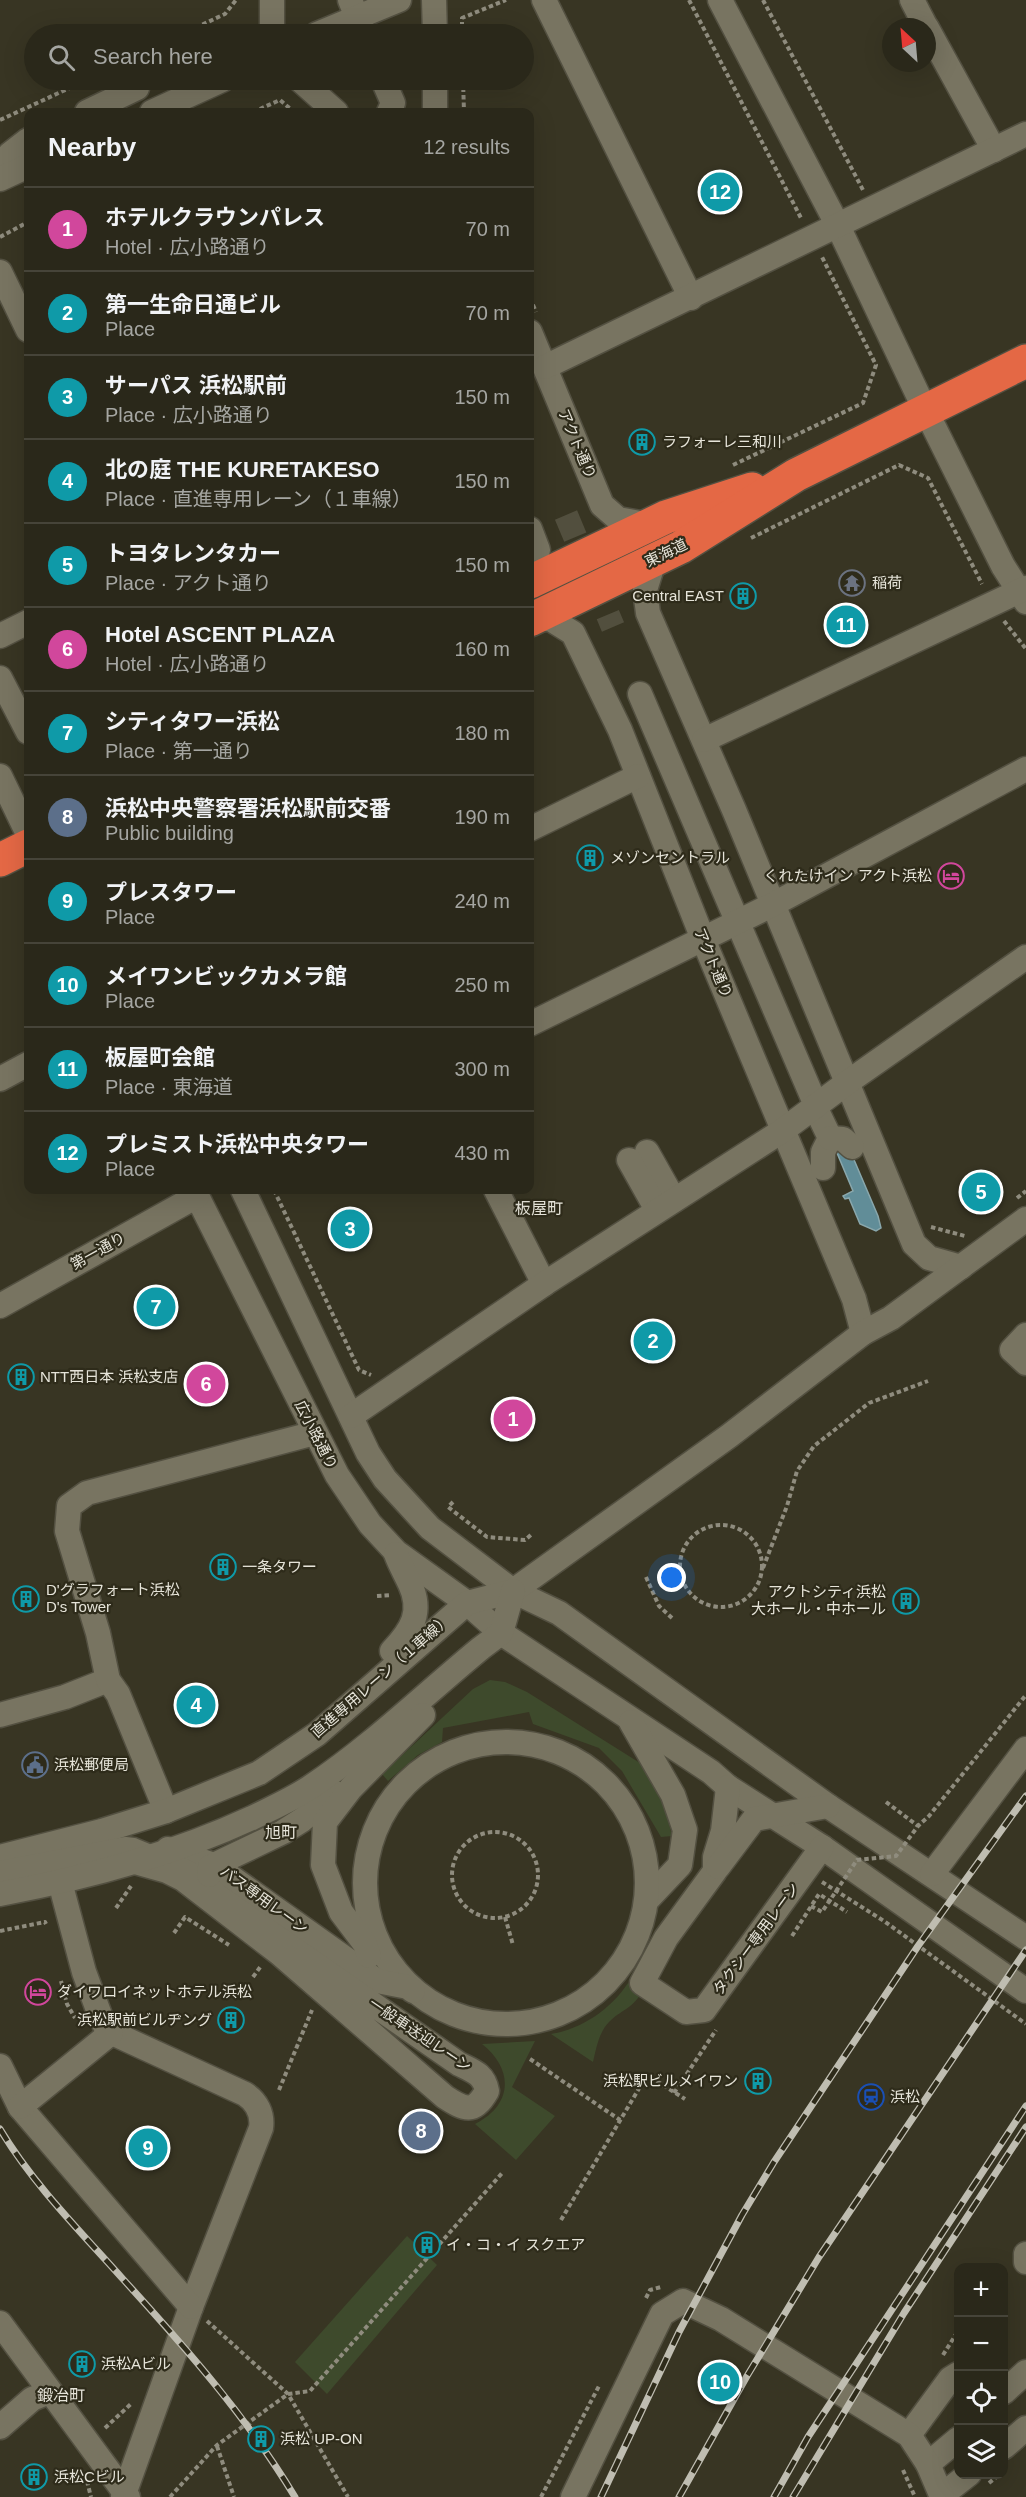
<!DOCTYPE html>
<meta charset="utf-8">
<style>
body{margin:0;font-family:Arial,"Noto Sans JP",sans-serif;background:#363427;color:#f1f3f6}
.controls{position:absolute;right:18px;bottom:18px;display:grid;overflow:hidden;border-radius:12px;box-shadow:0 6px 24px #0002}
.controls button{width:54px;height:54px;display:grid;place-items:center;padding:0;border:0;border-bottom:2px solid #464439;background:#2a281a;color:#f1f3f6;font:30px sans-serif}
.compass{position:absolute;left:882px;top:18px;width:54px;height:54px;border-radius:50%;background:#2a281a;box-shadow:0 6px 24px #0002;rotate:334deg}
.you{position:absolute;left:672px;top:1578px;width:21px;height:21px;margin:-15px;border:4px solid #fff;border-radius:50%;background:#1a73e8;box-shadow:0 0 0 9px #1a73e833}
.badge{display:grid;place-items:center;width:39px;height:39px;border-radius:50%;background:#54cdc8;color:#fff;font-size:20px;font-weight:700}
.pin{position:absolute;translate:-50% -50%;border:3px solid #fff;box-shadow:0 2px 6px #0006}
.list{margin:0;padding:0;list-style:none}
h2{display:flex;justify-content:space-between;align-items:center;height:78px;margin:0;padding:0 24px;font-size:26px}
h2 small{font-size:20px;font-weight:400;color:#a5a6a2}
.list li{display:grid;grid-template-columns:39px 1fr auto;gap:18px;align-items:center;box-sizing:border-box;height:84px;padding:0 24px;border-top:2px solid #464439}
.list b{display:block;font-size:22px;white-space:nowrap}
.list p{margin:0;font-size:20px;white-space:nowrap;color:#a5a6a2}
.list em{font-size:20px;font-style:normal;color:#a5a6a2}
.icon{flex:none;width:33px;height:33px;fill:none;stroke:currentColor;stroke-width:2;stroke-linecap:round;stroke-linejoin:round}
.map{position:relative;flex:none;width:1026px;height:2497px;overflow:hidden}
.search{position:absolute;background:#2a281a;box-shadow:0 6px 24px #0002;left:24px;top:24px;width:510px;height:66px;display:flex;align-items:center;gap:15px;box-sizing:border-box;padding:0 21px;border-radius:33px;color:#a5a6a2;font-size:22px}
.panel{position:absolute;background:#2a281a;box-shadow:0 6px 24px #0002;left:24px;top:108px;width:510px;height:1086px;border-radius:12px}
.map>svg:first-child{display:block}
.green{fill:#3e4a2c}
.water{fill:#618d98;stroke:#89a7ac;stroke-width:1.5}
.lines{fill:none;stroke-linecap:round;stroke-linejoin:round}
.minor-tunnel{stroke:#524f3e;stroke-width:24;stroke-dasharray:24 12;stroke-linecap:butt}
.minor-casing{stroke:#535041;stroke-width:27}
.highway-casing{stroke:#535041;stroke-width:36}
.path{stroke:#8f8c7e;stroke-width:4;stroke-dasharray:4.5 3;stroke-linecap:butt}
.minor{stroke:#787461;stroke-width:24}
.highway{stroke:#e46845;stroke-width:33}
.rail-casing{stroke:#bfbdb1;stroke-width:7}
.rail{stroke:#2e2b1a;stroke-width:4.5;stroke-dasharray:14;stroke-linecap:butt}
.path-bridge{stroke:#8f8c7e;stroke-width:4;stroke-dasharray:4.5 3;stroke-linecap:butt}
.labels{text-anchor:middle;stroke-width:4.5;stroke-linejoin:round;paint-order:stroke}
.poi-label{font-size:15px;fill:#e6e4d9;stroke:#2e2b1a;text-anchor:start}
.street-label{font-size:15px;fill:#e6e4d9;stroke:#2e2b1a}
.neighbourhood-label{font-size:16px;fill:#e6e4d9;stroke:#2e2b1a}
</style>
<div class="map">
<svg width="1026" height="2497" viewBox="0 0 1026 2497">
<rect width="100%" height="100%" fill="#383523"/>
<g class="green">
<path d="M490,1680L505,1682L527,1692L640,1763C657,1786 666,1808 672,1836L661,1837L622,1771L599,1748L533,1724L529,1712L443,1728L442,1742L418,1755L388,1781L382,1774L473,1689Z"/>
<path d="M628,1983L641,1994C630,2010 621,2010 609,2022C599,2032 596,2049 593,2062L551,2034C582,2029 611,2009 628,1983Z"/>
<path d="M535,2041L512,2087L555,2116L516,2160L475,2124C513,2105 514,2069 482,2044Z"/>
<polygon points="407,2236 437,2265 327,2394 295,2362"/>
</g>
<polygon class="water" points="849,1148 878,1216 881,1228 876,1231 860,1224 849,1198 845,1199 843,1196 853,1191 837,1153 838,1150"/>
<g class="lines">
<polyline class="minor-tunnel" points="566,515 613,627"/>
<g class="minor-casing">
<g id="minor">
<polyline points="272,0 272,34"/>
<polyline points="350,0 364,34"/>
<polyline points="434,0 435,34"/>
<polyline points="544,0 691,298"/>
<polyline points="720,0 838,226 918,395 1003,566 1026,602"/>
<polyline points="912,0 926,27"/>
<polyline points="927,28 994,150"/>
<polyline points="317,34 399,0"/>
<polyline points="300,80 336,112"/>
<polyline points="383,80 393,103 389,112"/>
<polyline points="87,112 137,88"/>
<polyline points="152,112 222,80"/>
<polyline points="435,112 435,80"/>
<polyline points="0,172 10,154 28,140"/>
<polyline points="0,179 28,166"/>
<polyline points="0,272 28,330"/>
<polyline points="530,332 602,505 618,519 651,525"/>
<polyline points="545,367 1026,134"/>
<polyline points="530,529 538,550 530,578"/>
<polyline points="655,558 645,590 648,613 734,810 914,1244 929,1258 961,1267"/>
<polyline points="536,617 552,620 573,633 620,730 703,939 854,1299 863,1333"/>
<polyline points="0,636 28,622"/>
<polyline points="0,678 28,732"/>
<polyline points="640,694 812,1096"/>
<polyline points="704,740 1026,588"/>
<polyline points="0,776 28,834"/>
<polyline points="530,829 638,776"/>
<polyline points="530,1024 772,905 1026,769"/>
<polyline points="0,1079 28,1064"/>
<polyline points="819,1115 830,1138 823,1152 823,1168"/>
<polyline points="830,1138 843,1139 852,1147"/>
<polyline points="647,1152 674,1200"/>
<polyline points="629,1160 657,1210"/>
<polyline points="194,1190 337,1475 370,1524 396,1552 467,1603 501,1633 711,1772 728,1787 822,1847 1026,1991"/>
<polyline points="243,1190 368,1453 385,1479 430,1528 513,1591 559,1613 828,1806 1026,1938"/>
<polyline points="496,1190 544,1284"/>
<polyline points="0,1306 197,1196"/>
<polyline points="1026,1335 1012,1350 1026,1363"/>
<polyline points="351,1416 544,1284 782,1131 848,1082 1026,957"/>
<path d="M392,1651C412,1630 423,1612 410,1584C405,1573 400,1565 396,1554"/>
<polyline points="0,1715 65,1697 108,1680"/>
<polyline points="631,1722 673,1795 685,1830 680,1865 647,1900"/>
<circle cx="506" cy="1883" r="141"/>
<polyline points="728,1787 723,1831 715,1857 715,1871 666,1938 642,1983 686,2012 704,2010 822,1847"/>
<polyline points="166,1811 118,1694 108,1680 98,1633 67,1531 69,1506 87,1493 315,1433"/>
<polyline points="168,1849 214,1865 377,1981 408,1987 413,1991"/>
<polyline points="0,1857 102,1831 166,1811 259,1773 317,1734 467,1603 513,1591 729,1436 863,1333 891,1318 1026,1219"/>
<polyline points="718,1867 754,1819 828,1806"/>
<path d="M0,1873L125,1849L133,1850L196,1876L216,1895L459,2064C473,2071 484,2074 487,2091C474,2114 465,2110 445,2097L279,1953L183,1879L167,1871L135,1862"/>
<polyline points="932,1874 1026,1749"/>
<polyline points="209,1875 210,1867 214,1865 283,1832 302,1820 335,1793"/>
<path d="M60,1882L84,1972L101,2018L108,2031L245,2094C257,2102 263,2114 261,2128L191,2307L123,2497"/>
<path d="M0,1894C86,1878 172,1855 252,1818C272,1808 293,1799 312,1786C372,1746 425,1694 481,1648L501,1633L513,1591"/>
<polyline points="369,1956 365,1944 341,1912 323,1865 325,1822 351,1788 423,1715"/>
<polyline points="0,2066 20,2107 191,2307"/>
<polyline points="20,2107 111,2033"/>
<polyline points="1026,2254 1026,2262"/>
<polyline points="0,2323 128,2497"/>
<polyline points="1004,2392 1026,2372"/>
<polyline points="0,2427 32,2399 49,2392"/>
<polyline points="909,2435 950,2379 958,2374"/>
<polyline points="1004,2447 1026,2428"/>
<polyline points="928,2464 958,2439"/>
<polyline points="941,2496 969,2474"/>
<polyline points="573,2497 662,2314 683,2301 721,2319 909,2435 928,2464 942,2497"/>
</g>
</g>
<g class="highway-casing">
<g id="highway">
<polyline points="530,582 666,517 752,489"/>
<polyline points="530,620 681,547 796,475 1026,361"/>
<polyline points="0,860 28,846"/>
</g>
</g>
<g class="path">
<polyline points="689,0 801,218"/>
<polyline points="763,0 863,190"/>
<polyline points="182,34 225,14 236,0"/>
<polyline points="462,34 462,18 506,0"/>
<polyline points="463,80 464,112"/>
<polyline points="253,112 280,100 294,112"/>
<polyline points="0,120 87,80"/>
<polyline points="0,237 28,222"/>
<polyline points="530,298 536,312"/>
<polyline points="733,465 863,403 876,365 822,257"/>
<polyline points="751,538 899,465 928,478 982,584"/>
<polyline points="1004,621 1026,649"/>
<polyline points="274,1190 359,1370 371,1375"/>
<polyline points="1017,1198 1026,1191"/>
<polyline points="931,1227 965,1236"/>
<polyline points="453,1502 448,1507 487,1537 525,1540 532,1534"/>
<circle cx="721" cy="1566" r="41"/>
<polyline points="763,1568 787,1506 797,1471 814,1446 869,1403 928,1381"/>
<polyline points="646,1577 659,1606 672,1618"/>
<polyline points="377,1596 391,1595"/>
<polyline points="886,1802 918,1826"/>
<circle cx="495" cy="1875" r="43"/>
<polyline points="822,1882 884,1921 1026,2024"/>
<polyline points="116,1908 131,1886"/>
<polyline points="505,1917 513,1945"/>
<polyline points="0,1931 45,1922 46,1924"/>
<polyline points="174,1933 185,1917 229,1945"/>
<polyline points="792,1936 819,1894 847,1912"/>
<polyline points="253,1977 261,1966"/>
<polyline points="61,1981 67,2004 75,2018"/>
<polyline points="530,2059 620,2120"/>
<polyline points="279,2090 312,2010"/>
<polyline points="674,2093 716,2030"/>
<polyline points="561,2220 647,2075 685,2099"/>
<polyline points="646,2298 650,2290 661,2287"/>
<polyline points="207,2321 288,2394 348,2497"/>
<polyline points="943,2355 958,2331"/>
<polyline points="247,2423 269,2443"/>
<polyline points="105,2428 132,2403"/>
<polyline points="217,2446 234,2497"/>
<polyline points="903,2470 915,2497"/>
<polyline points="87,2481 91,2497"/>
<polyline points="989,2483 1000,2474"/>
<polyline points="170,2497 217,2445 288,2394 310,2391 503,2172"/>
<polyline points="541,2497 599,2386"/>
</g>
<use href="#minor" class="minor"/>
<use href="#highway" class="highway"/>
<g class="rail-casing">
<g id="rail">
<path d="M0,2129C33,2184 80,2231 122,2278C185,2347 247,2417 295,2497"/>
<polyline points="601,2497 679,2332 742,2215 774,2162 918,1946 1026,1796"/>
<polyline points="679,2497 747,2376 819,2257 1026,1950"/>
<polyline points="774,2497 808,2437 1026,2106"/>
<polyline points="793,2497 904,2313 1026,2127"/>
</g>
</g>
<use href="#rail" class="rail"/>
<polyline class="path-bridge" points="811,1906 822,1912 857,1860 896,1856 918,1826 929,1816 1026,1695"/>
</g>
<defs>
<g id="building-ring" transform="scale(1.35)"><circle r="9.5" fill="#2e2b1a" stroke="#0f9aa8" stroke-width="1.5"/><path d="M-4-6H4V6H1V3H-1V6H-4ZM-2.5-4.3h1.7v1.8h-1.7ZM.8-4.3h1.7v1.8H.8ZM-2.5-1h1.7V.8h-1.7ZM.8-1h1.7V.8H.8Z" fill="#0f9aa8"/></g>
<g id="temple-ring" transform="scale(1.35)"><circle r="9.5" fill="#2e2b1a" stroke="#6b7280" stroke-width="1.5"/><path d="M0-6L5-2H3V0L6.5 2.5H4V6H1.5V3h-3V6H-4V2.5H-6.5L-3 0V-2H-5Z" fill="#6b7280"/></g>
<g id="hotel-ring" transform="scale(1.35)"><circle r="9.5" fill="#2e2b1a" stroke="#d1479c" stroke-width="1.5"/><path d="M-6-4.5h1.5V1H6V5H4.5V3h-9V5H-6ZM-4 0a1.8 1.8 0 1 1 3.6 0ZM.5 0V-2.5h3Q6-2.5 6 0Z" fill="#d1479c"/></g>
<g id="civic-ring" transform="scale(1.35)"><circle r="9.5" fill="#2e2b1a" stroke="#5c6f8a" stroke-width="1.5"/><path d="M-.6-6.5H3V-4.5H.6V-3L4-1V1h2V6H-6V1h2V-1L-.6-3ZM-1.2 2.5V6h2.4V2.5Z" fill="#5c6f8a"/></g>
<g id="station-ring" transform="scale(1.35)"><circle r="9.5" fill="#2e2b1a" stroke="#1a4fb4" stroke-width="1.5"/><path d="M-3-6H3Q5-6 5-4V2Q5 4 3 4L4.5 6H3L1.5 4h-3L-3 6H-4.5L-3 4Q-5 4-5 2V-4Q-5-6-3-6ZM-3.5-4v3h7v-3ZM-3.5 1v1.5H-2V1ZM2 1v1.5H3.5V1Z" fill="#1a4fb4"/></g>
</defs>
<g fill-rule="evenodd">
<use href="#building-ring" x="642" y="442"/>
<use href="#temple-ring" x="852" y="583"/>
<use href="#building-ring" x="743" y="596"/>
<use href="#building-ring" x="590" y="858"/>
<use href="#hotel-ring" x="951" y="876"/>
<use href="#building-ring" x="21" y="1377"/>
<use href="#building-ring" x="223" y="1567"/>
<use href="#building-ring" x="26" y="1599"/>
<use href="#building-ring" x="906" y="1601"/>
<use href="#civic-ring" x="35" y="1765"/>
<use href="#hotel-ring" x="38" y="1992"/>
<use href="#building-ring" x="231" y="2020"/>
<use href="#building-ring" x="758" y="2081"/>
<use href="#station-ring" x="871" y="2097"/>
<use href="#building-ring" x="427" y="2245"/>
<use href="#building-ring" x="82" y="2364"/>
<use href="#building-ring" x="261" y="2439"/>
<use href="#building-ring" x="34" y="2477"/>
</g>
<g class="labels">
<g class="poi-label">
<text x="662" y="447">ラフォーレ三和川</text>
<text x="872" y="588">稲荷</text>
<text x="724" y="601" text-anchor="end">Central EAST</text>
<text x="610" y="863">メゾンセントラル</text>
<text x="932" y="881" text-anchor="end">くれたけイン アクト浜松</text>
<text x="40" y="1382">NTT西日本 浜松支店</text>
<text x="242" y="1572">一条タワー</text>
<text x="46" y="1595">D'グラフォート浜松<tspan x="46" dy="17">D's Tower</tspan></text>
<text x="886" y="1597" text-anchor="end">アクトシティ浜松<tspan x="886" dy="17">大ホール・中ホール</tspan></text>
<text x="54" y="1770">浜松郵便局</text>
<text x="57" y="1997">ダイワロイネットホテル浜松</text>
<text x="212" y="2025" text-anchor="end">浜松駅前ビルヂング</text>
<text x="738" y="2086" text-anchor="end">浜松駅ビルメイワン</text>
<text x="890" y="2102">浜松</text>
<text x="446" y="2250">イ・コ・イ スクエア</text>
<text x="101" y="2369">浜松Aビル</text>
<text x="280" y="2444">浜松 UP-ON</text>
<text x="54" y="2482">浜松Cビル</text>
</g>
<g class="street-label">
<text transform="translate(577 444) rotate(67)" y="5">アクト通り</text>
<text transform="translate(666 553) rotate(-26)" y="5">東海道</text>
<text transform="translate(713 963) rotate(67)" y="5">アクト通り</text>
<text transform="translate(98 1251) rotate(-29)" y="5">第一通り</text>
<text transform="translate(316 1435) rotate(63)" y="5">広小路通り</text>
<text transform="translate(381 1676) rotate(-41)" y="5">直進専用レーン（１車線）</text>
<text transform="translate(264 1900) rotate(36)" y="5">バス専用レーン</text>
<text transform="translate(756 1939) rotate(-54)" y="5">タクシー専用レーン</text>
<text transform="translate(420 2035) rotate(34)" y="5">一般車送迎レーン</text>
</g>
<g class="neighbourhood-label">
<text x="539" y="1214">板屋町</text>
<text x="281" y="1838">旭町</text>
<text x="61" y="2401">鍛冶町</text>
</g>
</g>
</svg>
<div class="controls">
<button>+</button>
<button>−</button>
<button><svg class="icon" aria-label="locate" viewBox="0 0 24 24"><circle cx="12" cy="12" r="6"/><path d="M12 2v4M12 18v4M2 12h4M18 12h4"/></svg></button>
<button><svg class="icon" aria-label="layers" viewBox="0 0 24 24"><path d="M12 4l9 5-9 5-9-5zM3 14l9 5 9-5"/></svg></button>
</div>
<svg class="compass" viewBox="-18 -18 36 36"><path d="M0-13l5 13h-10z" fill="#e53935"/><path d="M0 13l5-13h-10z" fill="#a5a6a2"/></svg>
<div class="you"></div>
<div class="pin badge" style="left:513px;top:1419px;background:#d1479c">1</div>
<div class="pin badge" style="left:653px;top:1341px;background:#0f9aa8">2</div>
<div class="pin badge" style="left:350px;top:1229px;background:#0f9aa8">3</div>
<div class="pin badge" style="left:196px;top:1705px;background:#0f9aa8">4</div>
<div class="pin badge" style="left:981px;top:1192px;background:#0f9aa8">5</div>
<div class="pin badge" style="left:206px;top:1384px;background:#d1479c">6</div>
<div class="pin badge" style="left:156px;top:1307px;background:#0f9aa8">7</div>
<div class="pin badge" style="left:421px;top:2131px;background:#5c6f8a">8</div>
<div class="pin badge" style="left:148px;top:2148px;background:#0f9aa8">9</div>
<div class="pin badge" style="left:720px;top:2382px;background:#0f9aa8">10</div>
<div class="pin badge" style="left:846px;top:625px;background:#0f9aa8">11</div>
<div class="pin badge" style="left:720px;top:192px;background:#0f9aa8">12</div>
<div class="search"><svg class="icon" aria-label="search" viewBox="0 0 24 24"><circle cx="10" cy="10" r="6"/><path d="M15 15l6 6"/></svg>Search here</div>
<section class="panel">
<h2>Nearby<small>12 results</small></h2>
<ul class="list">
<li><span class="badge" style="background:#d1479c">1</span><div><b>ホテルクラウンパレス</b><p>Hotel · 広小路通り</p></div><em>70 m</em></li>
<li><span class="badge" style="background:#0f9aa8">2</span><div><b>第一生命日通ビル</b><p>Place</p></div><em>70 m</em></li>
<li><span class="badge" style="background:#0f9aa8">3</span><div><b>サーパス 浜松駅前</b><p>Place · 広小路通り</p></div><em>150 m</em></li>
<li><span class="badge" style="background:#0f9aa8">4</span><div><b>北の庭 THE KURETAKESO</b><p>Place · 直進専用レーン（１車線）</p></div><em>150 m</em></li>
<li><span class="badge" style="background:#0f9aa8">5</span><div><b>トヨタレンタカー</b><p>Place · アクト通り</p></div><em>150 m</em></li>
<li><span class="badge" style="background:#d1479c">6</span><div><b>Hotel ASCENT PLAZA</b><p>Hotel · 広小路通り</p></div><em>160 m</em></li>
<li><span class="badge" style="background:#0f9aa8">7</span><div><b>シティタワー浜松</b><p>Place · 第一通り</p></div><em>180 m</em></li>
<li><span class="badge" style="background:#5c6f8a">8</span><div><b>浜松中央警察署浜松駅前交番</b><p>Public building</p></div><em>190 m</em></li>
<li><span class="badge" style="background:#0f9aa8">9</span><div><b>プレスタワー</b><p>Place</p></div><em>240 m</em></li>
<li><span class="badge" style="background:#0f9aa8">10</span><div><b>メイワンビックカメラ館</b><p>Place</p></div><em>250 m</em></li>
<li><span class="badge" style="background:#0f9aa8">11</span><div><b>板屋町会館</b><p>Place · 東海道</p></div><em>300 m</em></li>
<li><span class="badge" style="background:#0f9aa8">12</span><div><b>プレミスト浜松中央タワー</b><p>Place</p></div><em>430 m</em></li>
</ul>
</section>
</div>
